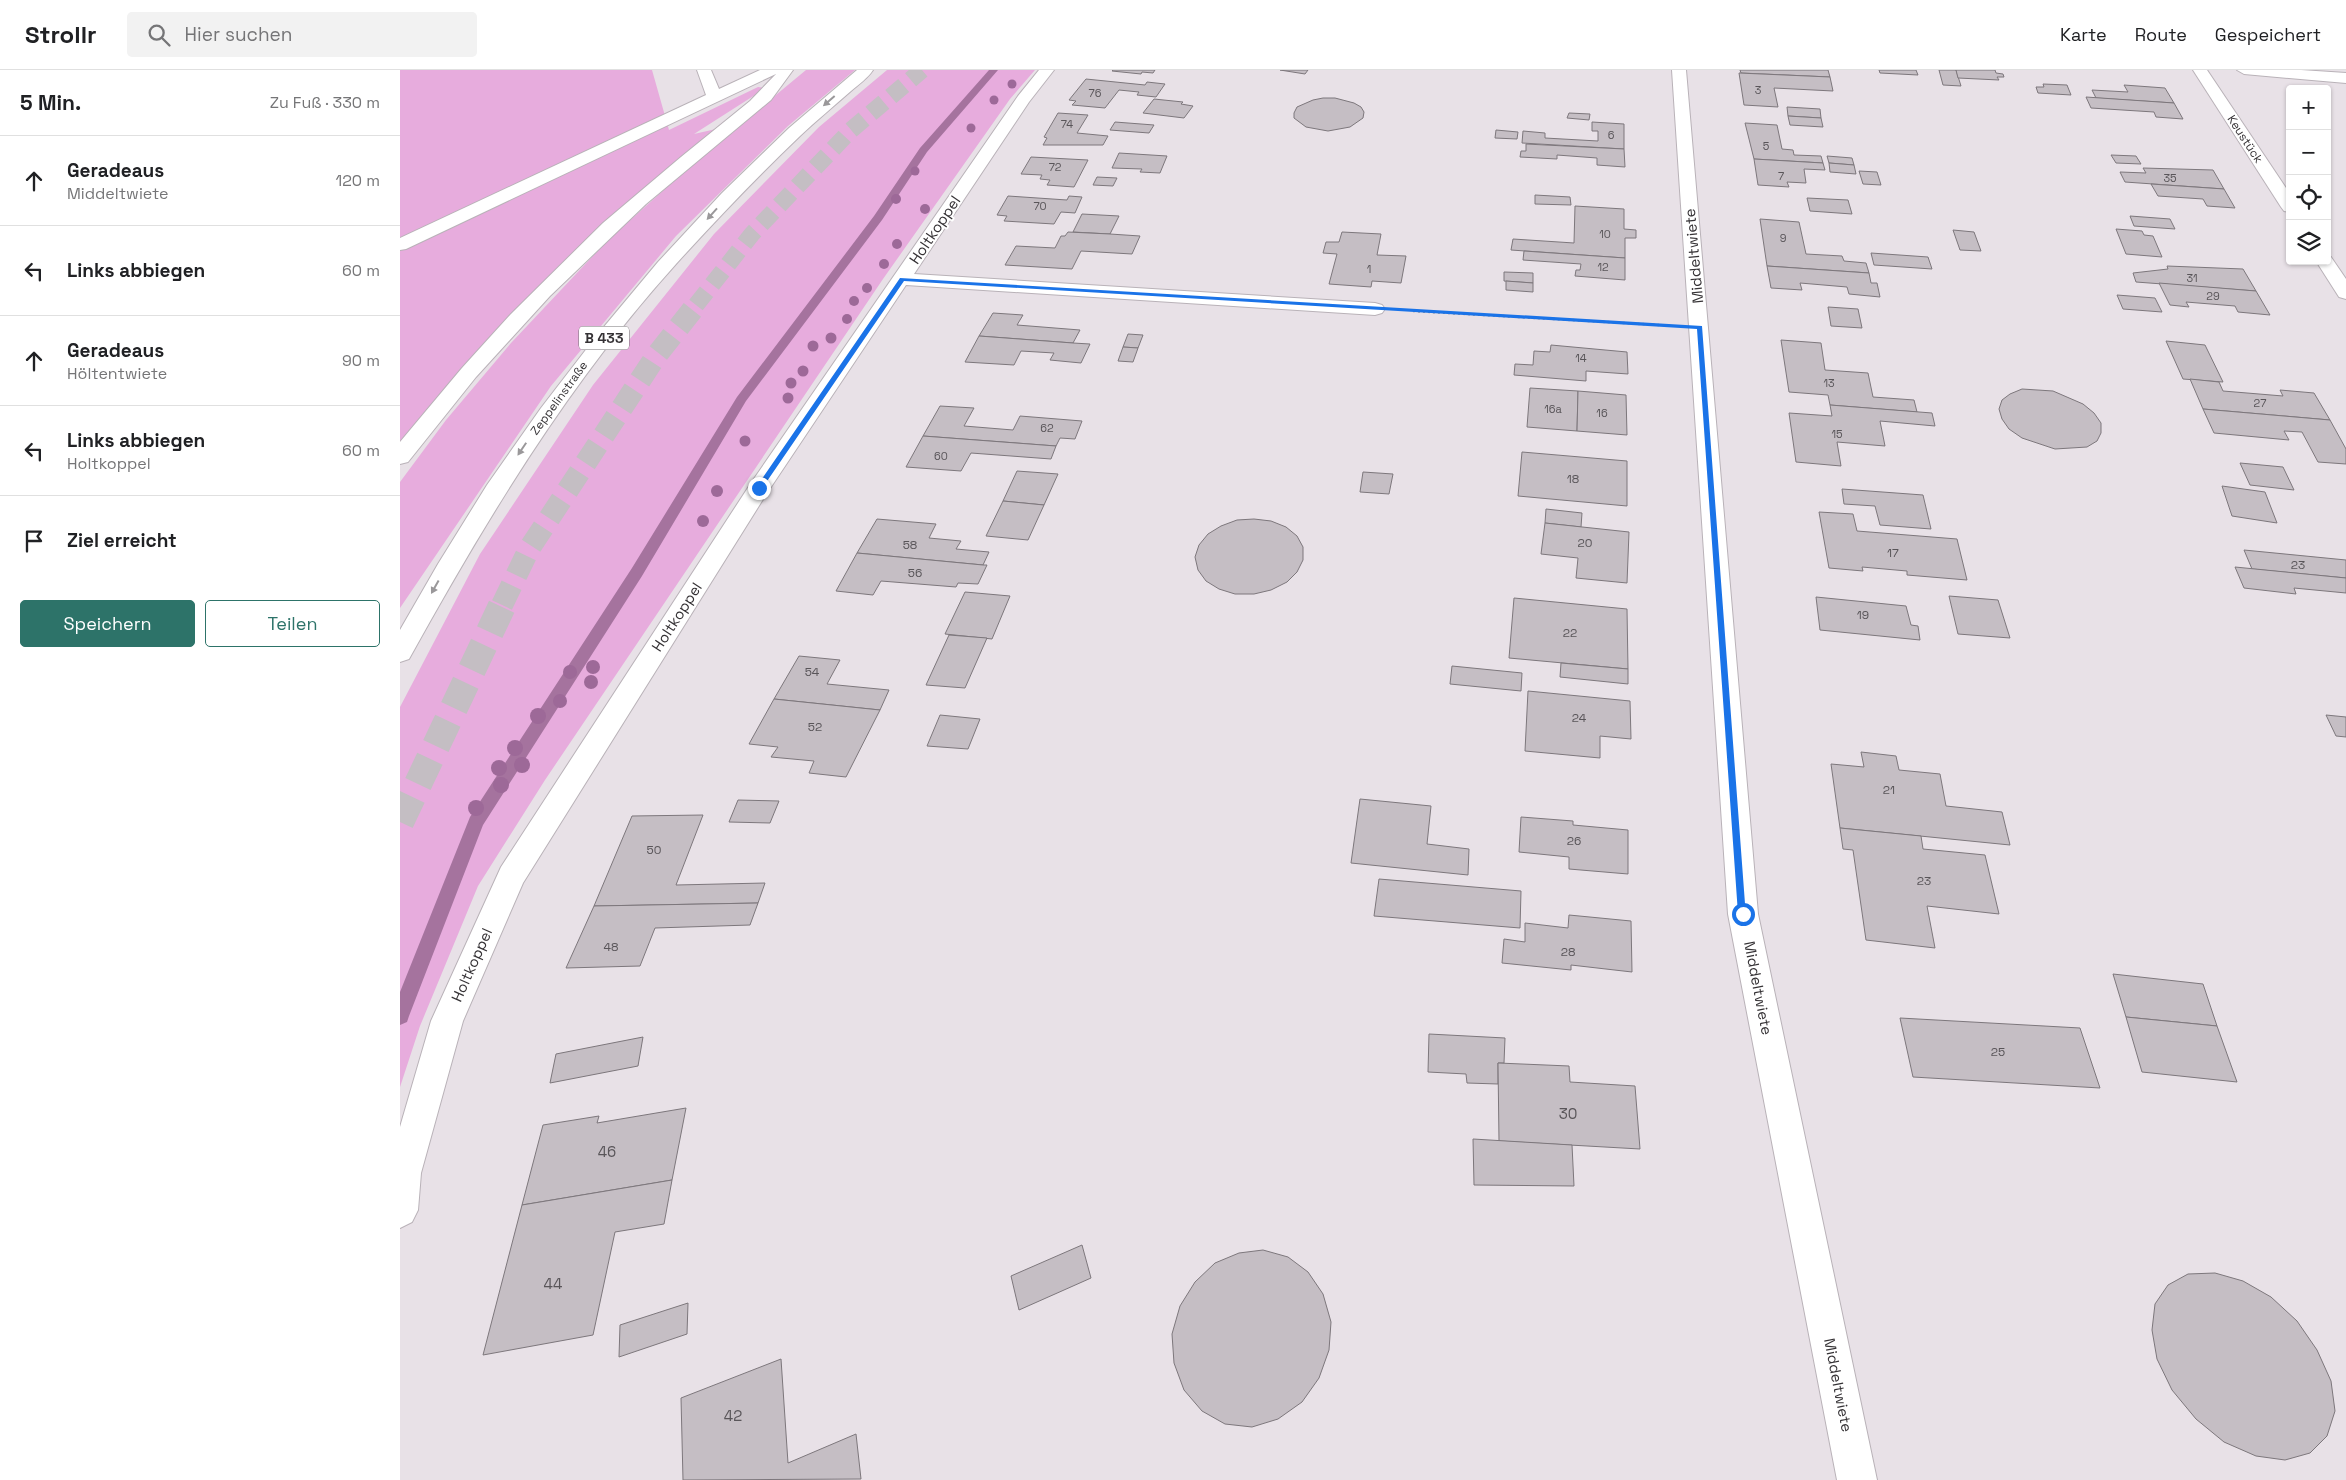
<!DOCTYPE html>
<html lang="de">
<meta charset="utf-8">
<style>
body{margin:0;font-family:"Space Grotesk",sans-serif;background:#f2f2f2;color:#202124}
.controls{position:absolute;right:15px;top:15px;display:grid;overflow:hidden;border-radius:5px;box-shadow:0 1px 4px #0004}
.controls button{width:45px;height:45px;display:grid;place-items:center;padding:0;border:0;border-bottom:1px solid #e0e0e0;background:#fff;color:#202124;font:25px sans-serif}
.stop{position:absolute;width:15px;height:15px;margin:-11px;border:4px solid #1a73e8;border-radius:50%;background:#fff}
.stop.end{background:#1a73e8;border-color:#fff;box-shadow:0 1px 5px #0008}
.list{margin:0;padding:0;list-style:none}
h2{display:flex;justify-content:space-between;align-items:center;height:65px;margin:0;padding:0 20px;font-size:21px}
h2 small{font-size:16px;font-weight:400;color:#757577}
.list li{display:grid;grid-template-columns:32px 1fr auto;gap:15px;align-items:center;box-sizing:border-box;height:90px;padding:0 20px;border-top:1px solid #e0e0e0}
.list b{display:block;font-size:19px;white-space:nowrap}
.list p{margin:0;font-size:16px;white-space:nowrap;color:#757577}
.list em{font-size:16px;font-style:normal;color:#757577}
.actions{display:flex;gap:10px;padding:15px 20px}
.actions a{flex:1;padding:11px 0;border:1px solid #2d7369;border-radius:5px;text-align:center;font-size:18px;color:#2d7369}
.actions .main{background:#2d7369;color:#fff}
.icon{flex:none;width:28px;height:28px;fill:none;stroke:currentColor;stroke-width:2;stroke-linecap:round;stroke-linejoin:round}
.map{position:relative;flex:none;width:1946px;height:1410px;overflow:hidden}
header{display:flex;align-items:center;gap:30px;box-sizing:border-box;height:70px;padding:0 25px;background:#fff;border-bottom:1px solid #e0e0e0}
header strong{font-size:24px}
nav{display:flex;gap:28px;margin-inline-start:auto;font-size:18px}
.search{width:350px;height:45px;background:#f2f2f2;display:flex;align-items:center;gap:12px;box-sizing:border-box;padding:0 18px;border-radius:5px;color:#757577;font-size:19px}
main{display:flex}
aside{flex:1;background:#fff}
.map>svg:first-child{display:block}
.green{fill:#e7acdd}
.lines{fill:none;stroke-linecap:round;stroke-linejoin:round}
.stream{fill:#a5739e;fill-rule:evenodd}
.building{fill:#c5bec4;stroke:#7d777c}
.highway-tunnel-far2{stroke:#c4bec3;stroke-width:17;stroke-dasharray:17 9;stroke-linecap:butt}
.highway-tunnel-far1{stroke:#c4bec3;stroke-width:22;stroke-dasharray:22 11;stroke-linecap:butt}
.highway-tunnel{stroke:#c4bec3;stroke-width:28;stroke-dasharray:28 14;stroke-linecap:butt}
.lane-casing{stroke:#b9b2b8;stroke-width:2}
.street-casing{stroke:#b9b2b8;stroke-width:2}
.highway-casing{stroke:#b9b2b8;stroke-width:2}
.path{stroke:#928d92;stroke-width:2.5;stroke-dasharray:2 3;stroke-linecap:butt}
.lane{fill:#fff;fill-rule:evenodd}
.street{fill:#fff;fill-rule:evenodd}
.highway{fill:#fff;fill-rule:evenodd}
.tree{fill:#9d6998}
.oneway{fill:#9a989a}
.route{fill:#1a73e8}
.labels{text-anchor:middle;stroke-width:4;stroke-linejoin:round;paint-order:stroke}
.far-number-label{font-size:11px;fill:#595559}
.far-street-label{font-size:12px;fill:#353235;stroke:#fff}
.number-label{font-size:12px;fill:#595559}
.shield{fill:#fff;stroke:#727072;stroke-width:1}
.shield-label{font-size:14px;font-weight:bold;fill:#353235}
.street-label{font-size:15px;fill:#353235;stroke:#fff}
.near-number-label{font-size:15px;fill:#595559}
</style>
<header>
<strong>Strollr</strong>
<div class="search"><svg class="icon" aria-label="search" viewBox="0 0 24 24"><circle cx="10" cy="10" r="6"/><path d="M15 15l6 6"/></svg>Hier suchen</div>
<nav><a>Karte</a><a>Route</a><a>Gespeichert</a></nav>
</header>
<main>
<aside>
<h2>5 Min.<small>Zu Fuß · 330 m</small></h2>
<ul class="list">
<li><svg class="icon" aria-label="ahead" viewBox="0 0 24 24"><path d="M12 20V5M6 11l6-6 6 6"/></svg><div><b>Geradeaus</b><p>Middeltwiete</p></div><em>120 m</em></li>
<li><svg class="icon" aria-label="left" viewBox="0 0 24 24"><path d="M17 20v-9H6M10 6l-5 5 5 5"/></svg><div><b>Links abbiegen</b></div><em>60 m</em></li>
<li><svg class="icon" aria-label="ahead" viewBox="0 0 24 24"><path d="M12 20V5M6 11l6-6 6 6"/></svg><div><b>Geradeaus</b><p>Höltentwiete</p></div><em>90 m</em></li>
<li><svg class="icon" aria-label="left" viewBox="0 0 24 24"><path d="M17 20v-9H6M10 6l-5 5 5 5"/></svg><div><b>Links abbiegen</b><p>Holtkoppel</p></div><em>60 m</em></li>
<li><svg class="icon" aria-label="arrive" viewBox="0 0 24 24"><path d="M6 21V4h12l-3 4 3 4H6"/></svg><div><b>Ziel erreicht</b></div></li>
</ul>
<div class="actions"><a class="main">Speichern</a><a>Teilen</a></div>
</aside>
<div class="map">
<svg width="1946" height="1410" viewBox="0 0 1946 1410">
<rect width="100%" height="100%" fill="#e8e1e7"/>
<g class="green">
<polygon points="0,0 252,0 269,60 358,17 366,18 294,64 316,59 84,276 0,373"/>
<polygon points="406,0 455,0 388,56 276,166 151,316 0,538 0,412 46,350 111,273 208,170 295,92"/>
<polygon points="487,0 635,0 610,29 483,209 145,710 78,816 20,956 0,1017 0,637 80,484 193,315 314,164 419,57"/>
</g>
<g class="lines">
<polygon class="stream" points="589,0 598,0 527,82 482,150 346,331 242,506 83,755 9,946 7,952 0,955 0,922 70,747 232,498 337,327 474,146 520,78"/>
</g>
<g class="building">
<polygon points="713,0 755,0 753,3 742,2 741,4 712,1"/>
<polygon points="880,0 908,0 905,4"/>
<polygon points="1340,0 1428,0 1430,7 1341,3"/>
<polygon points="1479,0 1516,0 1518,5 1480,3"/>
<polygon points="1539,0 1556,0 1561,16 1543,15"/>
<polygon points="1556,0 1595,0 1596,3 1603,4 1604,7 1597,7 1599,10 1558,8"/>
<polygon points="1339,3 1430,7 1433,21 1374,18 1378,37 1344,35"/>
<polygon points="686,9 745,15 747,12 765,14 756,27 737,25 739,22 719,20 705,38 672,35 676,31 669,30"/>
<polygon points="1643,14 1667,15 1671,25 1638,23 1636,17 1644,17"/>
<polygon points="1724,15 1765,18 1774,33 1696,28 1692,20 1728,22"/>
<polygon points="1686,27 1774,33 1783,49 1756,47 1754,42 1691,38"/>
<polygon points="923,28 935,28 954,33 961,37 964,42 963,48 950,57 928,61 906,57 894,48 894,43 897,37 913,30"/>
<polygon points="754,29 783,32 781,34 793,36 784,48 743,43"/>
<polygon points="1387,37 1420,39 1421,48 1388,46"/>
<polygon points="658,43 688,45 677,63 708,66 703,75 643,75 647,68 644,67"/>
<polygon points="1169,43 1190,44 1189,50 1167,48"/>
<polygon points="1388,46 1421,48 1423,57 1390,55"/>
<polygon points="715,52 754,55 749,63 710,60"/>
<polygon points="1192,52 1224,54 1224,79 1122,73 1123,61 1145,63 1145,68 1198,71 1198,61 1192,61"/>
<polygon points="1345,53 1377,55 1382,79 1393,80 1394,85 1421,86 1423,93 1354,89"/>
<polygon points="1096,60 1118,62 1117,69 1095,68"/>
<polygon points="1126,74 1224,79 1225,97 1197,95 1197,88 1157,85 1157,89 1120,87 1121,81 1126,81"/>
<polygon points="719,83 767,86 760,103 740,102 742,99 712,98"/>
<polygon points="1711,85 1736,86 1741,94 1716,93"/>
<polygon points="1427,86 1452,88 1454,95 1429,93"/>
<polygon points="631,87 688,90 674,117 647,115 650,110 640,109 642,105 621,104"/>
<polygon points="1354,89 1423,93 1425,100 1404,99 1406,113 1387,112 1389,117 1358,115"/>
<polygon points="1429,93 1454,95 1456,104 1430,102"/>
<polygon points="1743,98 1813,100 1824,119 1725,112 1720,102 1746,103"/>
<polygon points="1459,101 1477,102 1481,115 1463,114"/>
<polygon points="697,107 717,108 713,116 693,115"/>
<polygon points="1751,114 1824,119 1835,138 1807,136 1803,129 1758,126"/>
<polygon points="1135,125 1170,127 1171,135 1135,134"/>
<polygon points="608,126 667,130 669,126 682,127 675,143 661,142 654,154 604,151 607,146 597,145"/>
<polygon points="1407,128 1448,130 1452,144 1410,141"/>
<polygon points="1175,136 1224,139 1224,159 1236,160 1236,168 1225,168 1225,188 1111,180 1113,169 1174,173"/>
<polygon points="682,144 719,146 710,164 673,162"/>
<polygon points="1730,146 1770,149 1775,159 1734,156"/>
<polygon points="1360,149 1399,152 1406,184 1442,186 1444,191 1466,193 1469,203 1367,196"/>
<polygon points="1716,159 1742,161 1744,165 1753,166 1762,187 1726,184"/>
<polygon points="1553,160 1574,162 1581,181 1560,180"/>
<polygon points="668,162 710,164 740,166 732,184 681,181 672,199 605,195 616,176 655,178 661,166 665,166"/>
<polygon points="942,162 981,164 977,185 1006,186 1001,213 972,211 971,217 929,214 937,184 923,183 926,172 939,172"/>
<polygon points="1124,181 1225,188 1225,210 1175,206 1176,200 1180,200 1181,194 1123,190"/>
<polygon points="1471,183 1528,187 1532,199 1474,195"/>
<polygon points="1367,196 1469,203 1471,213 1477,213 1480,227 1449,224 1447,217 1400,213 1402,220 1371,218"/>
<polygon points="1767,196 1843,199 1856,221 1736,212 1733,203 1768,199"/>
<polygon points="1104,202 1133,203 1133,213 1104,211"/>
<polygon points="1106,211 1133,213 1133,222 1106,220"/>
<polygon points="1759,213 1856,221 1870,245 1838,242 1835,236 1786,232 1789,237 1770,235"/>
<polygon points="1717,225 1755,228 1762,242 1723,239"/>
<polygon points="1428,237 1458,239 1462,258 1431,256"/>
<polygon points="593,243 623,245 617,255 680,260 673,273 579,266"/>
<polygon points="728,264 743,265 738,278 723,277"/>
<polygon points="579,266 673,273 690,274 681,293 650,290 654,283 621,281 614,295 565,292"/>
<polygon points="1381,270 1421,273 1425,300 1468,303 1473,327 1514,330 1517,342 1430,335 1428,325 1389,322"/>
<polygon points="1766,271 1805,275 1823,312 1783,309"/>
<polygon points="1151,275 1227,282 1228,304 1186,301 1186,311 1114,305 1115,294 1133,295 1134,281 1150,282"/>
<polygon points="723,277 738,278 733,292 718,291"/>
<polygon points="1790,309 1819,312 1823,321 1883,326 1880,320 1914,323 1930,350 1803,339"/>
<polygon points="1130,318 1178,321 1177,361 1127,357"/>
<polygon points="1622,319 1653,321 1683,334 1694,343 1701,353 1701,363 1697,371 1687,377 1655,379 1622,368 1609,359 1602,349 1599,339 1602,330 1610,324"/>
<polygon points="1178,321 1226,325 1227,365 1177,361"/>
<polygon points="1430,335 1532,343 1535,356 1480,351 1485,376 1437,372 1441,396 1396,392 1389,343 1432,346"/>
<polygon points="540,336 574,338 564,356 613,360 620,346 682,351 675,369 660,368 656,376 523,366"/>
<polygon points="1803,339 1930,350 1946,379 1946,394 1918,392 1902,362 1884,361 1889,370 1814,363"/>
<polygon points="523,366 656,376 651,389 571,383 561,401 506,397"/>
<polygon points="1122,382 1227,391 1227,436 1118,426"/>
<polygon points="1840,393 1883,397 1894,420 1850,415"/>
<polygon points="617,401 658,404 644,435 603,431"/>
<polygon points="963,402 993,404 989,424 960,422"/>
<polygon points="1822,416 1865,422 1877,453 1832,446"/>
<polygon points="1442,419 1523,425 1531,459 1480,455 1475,436 1444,434"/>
<polygon points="603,431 644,435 628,470 586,466"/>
<polygon points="1146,439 1182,443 1181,457 1145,453"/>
<polygon points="1419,442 1453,444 1457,461 1557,469 1567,510 1507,505 1507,501 1462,497 1463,501 1429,498"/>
<polygon points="477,449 536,454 529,468 561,471 556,479 589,482 583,495 457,483"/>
<polygon points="854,449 871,451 886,457 897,466 903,477 903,490 897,502 887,512 871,520 854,524 835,524 819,519 806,511 798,500 795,487 799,475 808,464 821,456 837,450"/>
<polygon points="1145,453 1229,462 1227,513 1176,508 1178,488 1141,484"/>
<polygon points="1844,480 1946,490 1946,508 1852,499"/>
<polygon points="457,483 583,495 587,495 578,514 558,513 556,517 481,511 473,525 436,521"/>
<polygon points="1835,497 1946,508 1946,523 1894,518 1896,524 1844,518"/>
<polygon points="565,522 610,526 592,569 545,564"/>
<polygon points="1549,526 1598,530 1610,568 1558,564"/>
<polygon points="1416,527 1506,536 1511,555 1518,556 1520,570 1420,560"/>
<polygon points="1114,528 1227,539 1228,599 1109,588"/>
<polygon points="549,565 587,568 565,618 526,615"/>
<polygon points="399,586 440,590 427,614 489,620 480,640 374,629"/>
<polygon points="1161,593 1228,599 1228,614 1160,607"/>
<polygon points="1052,596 1122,603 1121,621 1050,614"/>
<polygon points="1128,621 1230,631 1231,669 1200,666 1200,688 1125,681"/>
<polygon points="374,629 480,640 446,707 409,703 414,691 371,687 378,677 349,674"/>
<polygon points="540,645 580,649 568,679 527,676"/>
<polygon points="1926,645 1946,647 1946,667 1936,666"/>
<polygon points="1461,682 1496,686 1499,700 1540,704 1546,736 1602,742 1610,775 1440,758 1431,694 1464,697"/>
<polygon points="960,729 1031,736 1027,774 1069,779 1068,805 951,793"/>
<polygon points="338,730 379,731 370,753 329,752"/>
<polygon points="303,745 276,815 365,813 358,833 194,836 232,746"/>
<polygon points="1121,747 1173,751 1173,755 1228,760 1228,804 1169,799 1169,787 1119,782"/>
<polygon points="1440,758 1521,766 1523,779 1585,785 1599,844 1527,836 1535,878 1466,870 1453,780 1443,779"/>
<polygon points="979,809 1121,821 1120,858 974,846"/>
<polygon points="358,833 350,855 255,858 240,896 166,898 194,836"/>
<polygon points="1169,845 1231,851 1232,902 1171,895 1171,900 1102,893 1104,869 1125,872 1125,853 1168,858"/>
<polygon points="1713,904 1803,914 1817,956 1726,947"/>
<polygon points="1726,947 1817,956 1837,1012 1742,1002"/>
<polygon points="1500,948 1680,958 1700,1018 1513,1007"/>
<polygon points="1029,964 1105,968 1104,993 1098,993 1098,1014 1067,1013 1066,1004 1028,1002"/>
<polygon points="243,967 238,996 150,1013 156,984"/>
<polygon points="1098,993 1169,996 1170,1012 1235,1016 1240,1079 1099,1071"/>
<polygon points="286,1038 272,1110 122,1135 143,1055 199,1046 197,1053"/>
<polygon points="1073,1069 1172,1075 1174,1116 1074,1115"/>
<polygon points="272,1110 264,1154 215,1162 193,1265 83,1285 122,1135"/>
<polygon points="682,1175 691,1208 619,1240 611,1206"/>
<polygon points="863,1180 888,1187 908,1202 923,1224 931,1252 929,1280 919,1308 902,1332 878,1349 852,1357 825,1354 802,1341 784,1320 774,1293 772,1264 780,1236 795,1212 815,1193 839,1183"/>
<polygon points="1815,1203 1843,1211 1871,1227 1897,1251 1917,1280 1931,1311 1935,1341 1927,1366 1910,1383 1885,1390 1856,1386 1824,1372 1796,1349 1772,1320 1757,1289 1752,1260 1755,1234 1768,1215 1788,1204"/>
<polygon points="288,1233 287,1264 219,1287 220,1255"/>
<polygon points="381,1289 388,1393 456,1364 461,1409 283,1410 281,1328"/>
</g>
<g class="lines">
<polyline class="highway-tunnel-far2" points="296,235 352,164 450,61 522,0"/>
<polyline class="highway-tunnel-far1" points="102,535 129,479 256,286 297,234"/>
<polyline class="highway-tunnel" points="0,752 103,534"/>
<g class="lane-casing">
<polygon id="lane" points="297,0 311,0 319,19 360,0 393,0 371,30 246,134 150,226 76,307 8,392 0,394 0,372 62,298 111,244 203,153 281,87 350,31 376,4 6,179 0,180 0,168 306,25"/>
</g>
<g class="street-casing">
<g id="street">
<polygon points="639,0 654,0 629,32 514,204 975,233 982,235 985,239 982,243 975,245 506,215 367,423 123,813 63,951 21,1103 18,1140 12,1152 0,1158 0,1057 31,951 101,797 351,413 618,26"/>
<polygon points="1272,0 1286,0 1358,844 1477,1410 1437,1410 1328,844"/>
<polygon points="1793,0 1807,0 1890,124 1890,142 1884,141 1881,137"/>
<polygon points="1837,0 1901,0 1946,3 1946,13 1844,4"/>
<polygon points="1927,186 1931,187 1946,209 1946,229 1939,227 1916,191 1927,191"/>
</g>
</g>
<g class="highway-casing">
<path id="highway" d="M457,0H473C468,8 459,14 451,21C434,36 417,50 400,66C357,107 316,150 276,194C169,312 86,450 9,589L0,592V560L38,494L87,415L141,338L198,264L258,192L322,123L389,58Z"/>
</g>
<polyline class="path" points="1013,241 1259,255"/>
<use href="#lane" class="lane"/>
<use href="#street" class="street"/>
<use href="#highway" class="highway"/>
</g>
<g class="tree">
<circle cx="612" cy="14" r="4.5"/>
<circle cx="594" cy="30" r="4.5"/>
<circle cx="571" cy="58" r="4.5"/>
<circle cx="515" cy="101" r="4.5"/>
<circle cx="496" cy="129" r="5"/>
<circle cx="525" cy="139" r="5"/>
<circle cx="497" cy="174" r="5"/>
<circle cx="484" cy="194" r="5"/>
<circle cx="467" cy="218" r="5"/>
<circle cx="454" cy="231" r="5"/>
<circle cx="447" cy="249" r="5"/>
<circle cx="431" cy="268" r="5.5"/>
<circle cx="413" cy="276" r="5.5"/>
<circle cx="403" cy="301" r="5.5"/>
<circle cx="391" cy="313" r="5.5"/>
<circle cx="388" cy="328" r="5.5"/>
<circle cx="345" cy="371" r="5.5"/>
<circle cx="317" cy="421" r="6"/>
<circle cx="303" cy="451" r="6"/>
<circle cx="193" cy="597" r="7"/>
<circle cx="170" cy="602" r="7"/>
<circle cx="191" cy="612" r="7"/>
<circle cx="160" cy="631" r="7"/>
<circle cx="138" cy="646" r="8"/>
<circle cx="115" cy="678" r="8"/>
<circle cx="122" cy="695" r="8"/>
<circle cx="99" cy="698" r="8"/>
<circle cx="101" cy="715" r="8"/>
<circle cx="76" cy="738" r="8"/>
</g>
<defs><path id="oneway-solid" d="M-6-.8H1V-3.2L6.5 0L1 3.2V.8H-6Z" transform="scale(1.25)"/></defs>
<g class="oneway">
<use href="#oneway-solid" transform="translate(429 31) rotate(139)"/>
<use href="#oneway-solid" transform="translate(312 144) rotate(132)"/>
<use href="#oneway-solid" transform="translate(122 379) rotate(124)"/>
<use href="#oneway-solid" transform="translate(35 517) rotate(119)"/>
</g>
<polygon class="route" points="500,208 1302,256 1346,847 1343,848 1338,844 1297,259 504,211 361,420 357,420 357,416"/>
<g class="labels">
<g class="far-number-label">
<text x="1358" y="24">3</text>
<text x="695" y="27">76</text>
<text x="667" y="58">74</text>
<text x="1211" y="69">6</text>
<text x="1366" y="80">5</text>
<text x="655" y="101">72</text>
<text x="1381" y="110">7</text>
<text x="1770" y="112">35</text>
<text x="640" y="140">70</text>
<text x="1205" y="168">10</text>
<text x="1383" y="172">9</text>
<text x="1203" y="201">12</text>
<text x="969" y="203">1</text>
<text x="1792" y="212">31</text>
<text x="1813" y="230">29</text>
<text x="1181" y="292">14</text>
<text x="1429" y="317">13</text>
<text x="1860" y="337">27</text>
<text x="1153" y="343">16a</text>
<text x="1202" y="347">16</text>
<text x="647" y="362">62</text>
<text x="1437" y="368">15</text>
<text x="541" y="390">60</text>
</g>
<g class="far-street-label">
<text transform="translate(1845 69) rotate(57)" y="4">Keustück</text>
<text transform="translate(159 328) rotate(-54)" y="4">Zeppelinstraße</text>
</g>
<g class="number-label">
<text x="1173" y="413">18</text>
<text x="1185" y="477">20</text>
<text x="510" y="479">58</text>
<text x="1493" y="487">17</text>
<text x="1898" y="499">23</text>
<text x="515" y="507">56</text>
<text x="1463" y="549">19</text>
<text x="1170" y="567">22</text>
<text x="412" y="606">54</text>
<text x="1179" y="652">24</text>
<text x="415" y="661">52</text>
<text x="1489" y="724">21</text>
<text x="1174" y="775">26</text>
<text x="254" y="784">50</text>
<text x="1524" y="815">23</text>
<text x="211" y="881">48</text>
<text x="1168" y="886">28</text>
<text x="1598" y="986">25</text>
</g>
<rect class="shield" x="179" y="256.5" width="50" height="23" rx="4"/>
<g class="shield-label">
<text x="204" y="273">B 433</text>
</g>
<g class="street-label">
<text transform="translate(535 160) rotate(-56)" y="5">Holtkoppel</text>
<text transform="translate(1294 186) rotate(-95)" y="5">Middeltwiete</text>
<text transform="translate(277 547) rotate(-57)" y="5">Holtkoppel</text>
<text transform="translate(72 895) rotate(-66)" y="5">Holtkoppel</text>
<text transform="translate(1358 918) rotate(79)" y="5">Middeltwiete</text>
<text transform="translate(1438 1315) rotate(79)" y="5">Middeltwiete</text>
</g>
<g class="near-number-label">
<text x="1168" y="1049">30</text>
<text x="207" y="1087">46</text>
<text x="153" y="1219">44</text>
<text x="333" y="1351">42</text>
</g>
</g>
</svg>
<div class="controls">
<button>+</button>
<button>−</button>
<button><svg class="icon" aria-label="locate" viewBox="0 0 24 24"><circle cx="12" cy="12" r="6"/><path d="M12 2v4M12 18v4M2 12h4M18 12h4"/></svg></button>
<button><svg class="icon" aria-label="layers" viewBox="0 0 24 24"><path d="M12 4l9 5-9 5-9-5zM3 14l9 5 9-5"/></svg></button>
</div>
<div class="stop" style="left:1343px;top:844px"></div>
<div class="stop end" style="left:359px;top:418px"></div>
</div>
</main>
